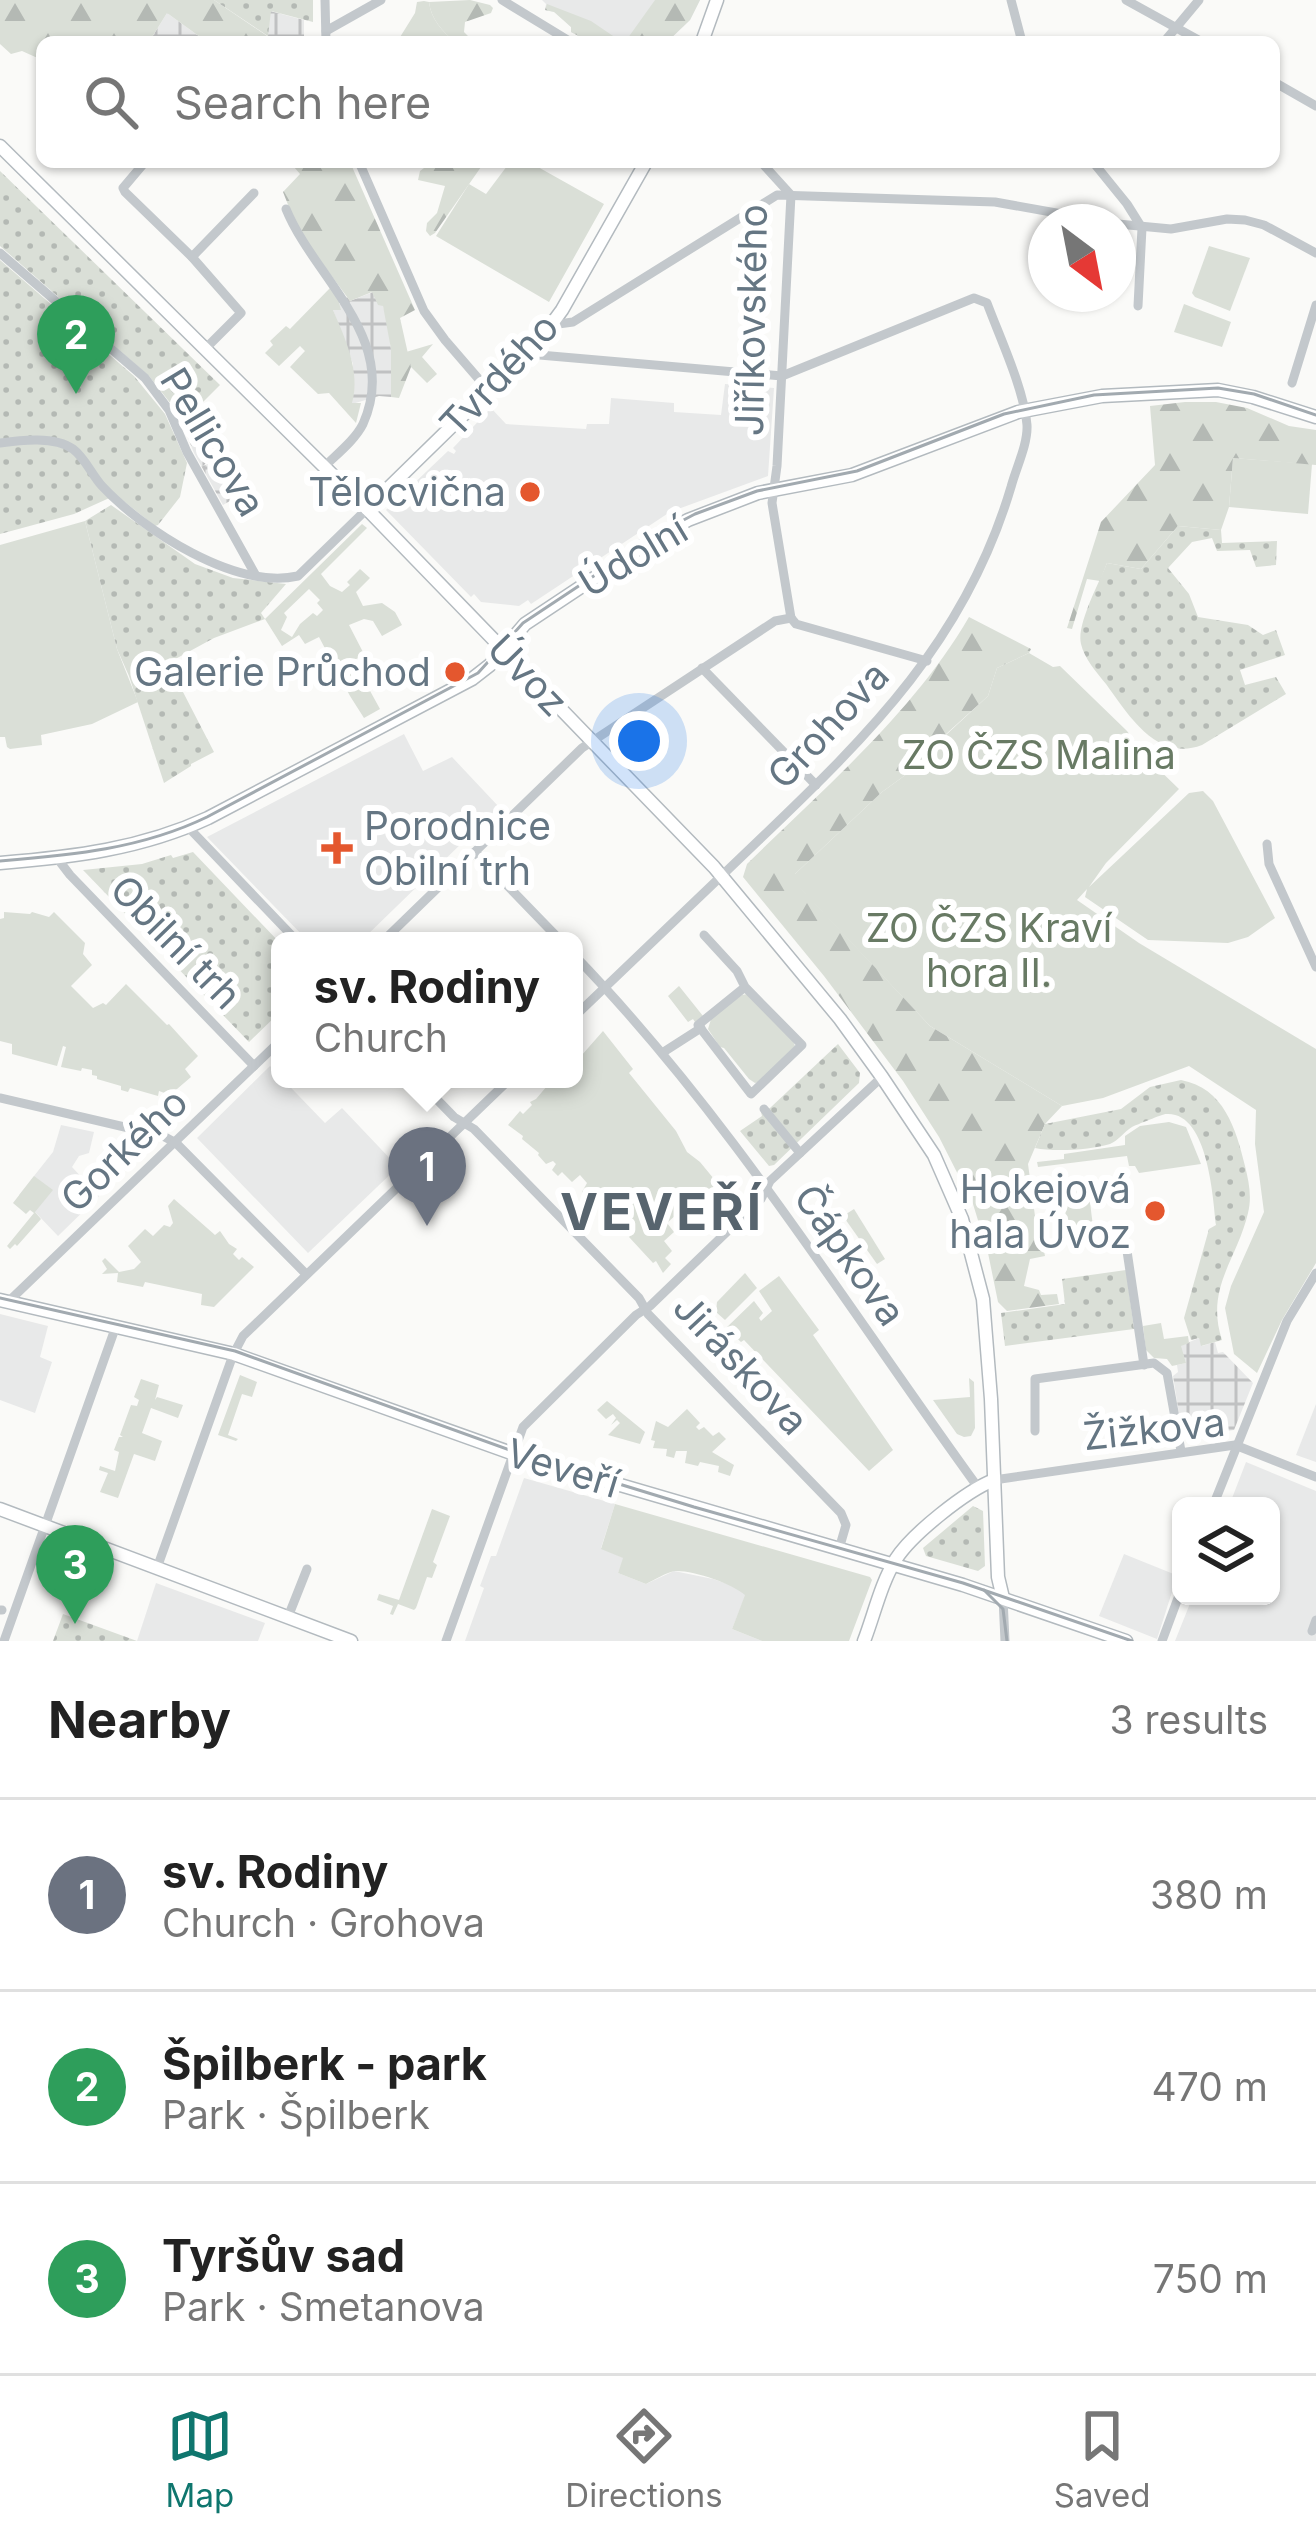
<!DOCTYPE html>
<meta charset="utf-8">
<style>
body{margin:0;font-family:Inter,sans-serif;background:#f2f2f2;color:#222}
.controls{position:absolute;right:36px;bottom:36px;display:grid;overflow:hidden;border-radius:18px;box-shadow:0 3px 9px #0004}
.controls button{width:108px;height:108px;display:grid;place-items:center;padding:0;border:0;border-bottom:3px solid #e0e0e0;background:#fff;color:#222;font:60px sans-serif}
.compass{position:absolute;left:1028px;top:204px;width:108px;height:108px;border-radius:50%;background:#fff;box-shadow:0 3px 9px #0004;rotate:148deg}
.you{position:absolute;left:639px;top:741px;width:42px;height:42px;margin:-30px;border:9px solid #fff;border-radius:50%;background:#1a73e8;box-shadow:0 0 0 18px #1a73e833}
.badge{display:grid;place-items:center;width:78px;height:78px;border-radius:50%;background:#0f766e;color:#fff;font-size:39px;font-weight:700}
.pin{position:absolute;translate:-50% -99px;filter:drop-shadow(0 3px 6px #0008)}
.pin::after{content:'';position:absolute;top:63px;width:42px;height:36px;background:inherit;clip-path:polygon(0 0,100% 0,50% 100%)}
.popup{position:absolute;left:271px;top:932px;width:312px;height:156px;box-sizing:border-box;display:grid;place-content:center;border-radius:18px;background:#fff;filter:drop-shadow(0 3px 9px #0005);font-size:39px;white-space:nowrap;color:#767676}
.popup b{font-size:45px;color:#222}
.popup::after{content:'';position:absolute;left:50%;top:100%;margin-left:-24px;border:24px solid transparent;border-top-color:#fff}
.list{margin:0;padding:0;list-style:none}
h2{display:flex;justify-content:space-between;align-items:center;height:156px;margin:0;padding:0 48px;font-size:51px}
h2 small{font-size:39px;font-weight:400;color:#767676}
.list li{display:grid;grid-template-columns:78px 1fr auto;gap:36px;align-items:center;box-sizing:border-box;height:192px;padding:0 48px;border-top:3px solid #e0e0e0}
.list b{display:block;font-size:45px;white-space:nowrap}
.list p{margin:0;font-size:39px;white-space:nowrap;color:#767676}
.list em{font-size:39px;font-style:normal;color:#767676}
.icon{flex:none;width:66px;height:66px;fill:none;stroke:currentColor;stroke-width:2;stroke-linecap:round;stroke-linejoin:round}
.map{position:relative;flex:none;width:1316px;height:1641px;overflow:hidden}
.search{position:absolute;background:#fff;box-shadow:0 3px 9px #0004;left:36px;right:36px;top:36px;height:132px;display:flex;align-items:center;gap:30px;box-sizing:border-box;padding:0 42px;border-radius:18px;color:#767676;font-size:45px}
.sheet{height:732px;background:#fff}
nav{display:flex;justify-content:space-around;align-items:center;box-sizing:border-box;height:168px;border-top:3px solid #e0e0e0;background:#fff;font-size:33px;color:#767676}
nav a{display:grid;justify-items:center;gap:6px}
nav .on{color:#0f766e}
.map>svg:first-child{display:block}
.built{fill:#e8e9e9}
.industrial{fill:url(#industrial-grid)}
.green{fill:#dadfd7;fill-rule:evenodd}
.forest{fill:url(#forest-firs)}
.park{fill:url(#park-dots)}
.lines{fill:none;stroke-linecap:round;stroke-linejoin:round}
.secondary-casing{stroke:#b3babf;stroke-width:15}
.street{stroke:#c3c8cc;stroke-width:9}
.secondary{stroke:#fff;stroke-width:12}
.tram{stroke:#a2aab0;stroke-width:3}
.poi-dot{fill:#e4572e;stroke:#fff;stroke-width:4.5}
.labels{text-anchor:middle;stroke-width:12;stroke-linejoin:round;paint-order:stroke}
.street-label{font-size:39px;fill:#657683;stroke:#fff}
.poi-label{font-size:39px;fill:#657683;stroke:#fff;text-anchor:end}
.park-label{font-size:39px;fill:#687a64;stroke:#fff}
.district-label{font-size:51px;font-weight:bold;letter-spacing:3px;fill:#57646e;stroke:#fff}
</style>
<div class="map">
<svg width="1316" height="1641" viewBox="0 0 1316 1641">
<defs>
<pattern id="industrial-grid" width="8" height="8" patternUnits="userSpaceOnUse" patternTransform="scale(3)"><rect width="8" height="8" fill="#e8e9e9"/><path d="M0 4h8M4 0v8" fill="none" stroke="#c0c1c2"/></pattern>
<pattern id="forest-firs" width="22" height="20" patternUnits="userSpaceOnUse" patternTransform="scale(3)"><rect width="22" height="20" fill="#dadfd7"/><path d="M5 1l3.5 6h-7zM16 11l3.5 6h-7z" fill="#b4b9b4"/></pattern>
<pattern id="park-dots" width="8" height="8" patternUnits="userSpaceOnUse" patternTransform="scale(3)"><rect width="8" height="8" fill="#dadfd7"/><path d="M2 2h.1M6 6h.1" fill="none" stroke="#b4b9b4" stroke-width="1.8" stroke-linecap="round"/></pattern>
</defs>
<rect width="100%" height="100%" fill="#fafaf8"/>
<g class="built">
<polygon points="542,0 700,0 690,20 667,42 590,42 571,32 571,27 555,12 545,10 546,4"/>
<polygon points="725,384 774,388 768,476 670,512 531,604 528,600 519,606 481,602 474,594 471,597 386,510 448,451 454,454 456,451 453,448 491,408 506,424 586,429 587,424 609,424 611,398 674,403 674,412 721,415"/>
<polygon points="404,734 423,771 452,757 499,807 361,941 308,941 207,837"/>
<polygon points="270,1066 325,1123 342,1108 398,1167 308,1253 197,1138"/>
<polygon points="61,1125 94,1132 89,1153 79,1156 72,1167 99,1196 58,1236 19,1195 53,1152"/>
<polygon points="0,1314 48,1326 40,1357 52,1362 35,1413 0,1400"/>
<polygon points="1316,1404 1316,1462 1296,1455"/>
<polygon points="1246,1462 1316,1491 1316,1641 1175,1641 1193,1596 1271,1596 1271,1506 1229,1506"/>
<polygon points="524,1478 615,1504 601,1548 624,1558 618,1573 646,1584 674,1571 713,1579 739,1588 746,1594 732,1629 762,1641 465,1641 484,1588 480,1586 483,1578 491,1556 496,1556"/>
<polygon points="1124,1554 1181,1577 1173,1589 1157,1639 1099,1616"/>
<polygon points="156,1583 265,1623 258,1641 137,1641"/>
</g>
<g class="industrial">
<polygon points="270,11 304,20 304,42 276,42 268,36"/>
<polygon points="167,13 207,42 149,42"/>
<polygon points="373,292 383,306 388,322 391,350 391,397 379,396 352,404 353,364 333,310 347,297 350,301"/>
<polygon points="196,420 211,458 203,466 213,462 235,498 223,505 194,453 183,426"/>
<polygon points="1199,1338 1202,1346 1215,1342 1218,1353 1223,1352 1253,1383 1234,1430 1183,1439 1173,1376 1178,1372 1177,1365 1186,1363 1180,1346"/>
</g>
<g class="green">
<path d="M424,1L429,2C431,19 442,31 455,42H397L415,13L417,2Z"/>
<polygon points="510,162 529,162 604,204 549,302 436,236 469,184 486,194"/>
<polygon points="1209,246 1250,258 1230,311 1195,297 1192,293"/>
<path d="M331,287L342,301L339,303L341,310H333C344,336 361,371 352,403H361L356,423L329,393L318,394L290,367L305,351L300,346L279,366L265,353L273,345L270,341L286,326L290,329Z"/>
<polygon points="1184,304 1231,322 1222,347 1174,332"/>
<polygon points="433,344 422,357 437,374 427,383 411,367 406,352"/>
<polygon points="1233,458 1312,464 1308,514 1229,507"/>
<polygon points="85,521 117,649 138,702 92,724 41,735 42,745 10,749 7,747 5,737 0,737 0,545"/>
<path d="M362,524L367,528L321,574L330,586L342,592L350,585L347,582L360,569L370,578L356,592L363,606L382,603L395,612L402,625L382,636L373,621L364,619L349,625L365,656L353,660L380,709L364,718L350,696L319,637L305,644L299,635L282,646L265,619ZM309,589L320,600L317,603L323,610L317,616L313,613L300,624L292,637L281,630L287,617L284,613Z"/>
<polygon points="1029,653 1053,667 1060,666 1127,731 1148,759 1179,789 1106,863 1089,887 1189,793 1203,791 1213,801 1275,918 1248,937 1228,943 1148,940 1085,897 1087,889 1077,900 1139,943 1316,1049 1316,1263 1282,1320 1257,1373 1234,1354 1225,1308 1231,1286 1264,1212 1255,1144 1256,1110 1189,1066 1103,1098 1062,1106 930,1026 795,883 795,874 882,792 922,763 934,746 988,696 997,668"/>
<polygon points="4,912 30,914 32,912 49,917 54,912 85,943 83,954 92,965 71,986 93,1008 103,1003 106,1005 126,984 167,1025 169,1024 198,1056 185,1069 191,1077 170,1095 159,1091 158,1096 130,1088 128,1092 121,1090 121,1086 97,1079 97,1076 92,1075 92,1070 82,1068 81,1071 61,1067 66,1047 63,1046 57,1066 12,1054 12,1044 0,1041 0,919 4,918"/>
<polygon points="679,986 703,1016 695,1022 693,1019 688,1022 668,996"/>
<polygon points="747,994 793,1041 795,1046 759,1082 755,1083 749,1079 724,1048 720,1047 708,1029 712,1016 742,995"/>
<polygon points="603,1031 633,1069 629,1073 676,1131 687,1152 700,1162 723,1190 714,1194 711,1192 685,1222 677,1214 667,1223 674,1232 664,1241 672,1251 665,1258 671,1264 663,1273 656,1261 653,1263 629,1237 633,1233 629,1228 622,1234 614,1225 616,1223 612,1218 617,1213 614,1210 609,1214 595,1202 598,1200 594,1196 592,1197 587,1193 585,1195 582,1192 587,1183 580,1175 572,1182 562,1172 558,1176 552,1170 556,1164 553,1161 546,1164 538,1155 539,1153 522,1139 523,1136 508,1125 520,1111 523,1114 532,1105 530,1102 536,1099 553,1079 574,1079 574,1064"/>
<polygon points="1169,1122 1186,1127 1201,1164 1139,1173 1135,1166 1129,1166 1127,1156 1038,1167 1037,1162 1064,1159 1064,1154 1125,1145 1125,1136 1140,1126"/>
<polygon points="34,1176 53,1190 35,1212 41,1219 17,1246 15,1244 10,1249 7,1246 34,1213 30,1210 26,1214 13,1203"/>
<polygon points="1087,1177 1093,1227 1068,1231 1061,1181"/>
<polygon points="174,1199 215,1235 220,1231 229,1244 237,1249 233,1254 239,1260 242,1257 254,1267 214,1307 201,1305 202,1294 145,1282 143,1287 117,1282 118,1273 102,1274 107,1269 102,1261 105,1258 119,1272 134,1269 141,1262 128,1246 145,1229 153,1236 164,1225 170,1227 173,1223 168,1206"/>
<polygon points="854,1209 885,1259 877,1264 843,1216"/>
<polygon points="745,1273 757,1288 725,1320 716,1312 717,1302"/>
<polygon points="779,1276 819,1330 813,1335 893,1450 869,1471 744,1340 741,1342 726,1328 754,1301 763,1313 759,1318 761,1321 772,1311 759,1291"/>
<polygon points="1161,1323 1164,1339 1188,1336 1189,1343 1181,1346 1186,1363 1172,1366 1167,1359 1154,1358 1146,1350 1143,1326"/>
<polygon points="240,1375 257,1382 252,1397 242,1394 228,1435 238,1439 236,1441 218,1435"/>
<polygon points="969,1378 974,1382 975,1428 971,1436 964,1437 957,1434 933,1400 970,1397"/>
<polygon points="141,1379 159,1385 155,1400 157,1397 183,1405 178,1418 151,1408 142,1433 162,1441 155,1461 134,1454 118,1498 100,1492 108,1473 99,1470 100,1466 115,1471 119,1452 114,1450 119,1437 123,1437 120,1435 131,1405 137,1406 139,1400 134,1397"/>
<polygon points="607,1401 645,1432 640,1444 608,1435 620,1423 617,1420 611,1425 616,1418 613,1414 606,1419 597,1410"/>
<polygon points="687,1409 700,1423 696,1427 699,1430 704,1427 713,1436 719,1432 726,1439 712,1452 734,1465 730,1476 718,1472 719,1466 700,1462 698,1466 685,1463 687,1451 676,1451 674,1458 666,1456 667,1449 653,1448 655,1441 651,1440 656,1421 668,1427"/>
<path d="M615,1504L870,1577L872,1580L849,1641H762L732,1629L745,1595C733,1584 693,1570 675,1571C667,1572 654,1580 646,1584L618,1573L623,1558L601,1549Z"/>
<polygon points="432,1509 450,1516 433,1562 437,1565 432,1578 427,1577 416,1608 414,1610 398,1604 393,1615 390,1614 393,1606 377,1600 379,1594 399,1600"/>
</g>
<g class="forest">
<polygon points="0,0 214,0 276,42 207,42 167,13 149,42 42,42 42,60 22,51 11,54 0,44"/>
<path d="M470,0L490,5L493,8L491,13L465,22L464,32L474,42H455C442,31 431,19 429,2Z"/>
<polygon points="655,0 700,0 690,20 667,42 625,42"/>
<polygon points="547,4 591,21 622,42 590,42 571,32 571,27 554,12 545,10"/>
<polygon points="297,162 350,162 415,310 400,318 411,367 399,398 391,397 391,349 383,306 378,305 372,292 350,301 298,230 283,192 300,174 294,167"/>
<polygon points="427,162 474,162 481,167 435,233 430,236 426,231 427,223 437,213 445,186 418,180 420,171 428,165"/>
<polygon points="1185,402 1216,402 1247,408 1289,426 1316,430 1316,465 1233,458 1229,507 1221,530 1178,526 1141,569 1107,563 1100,581 1087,579 1072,629 1067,628 1101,522 1155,465 1150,406"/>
<path d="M969,617L1031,649L1029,653L997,668L988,696L934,745L937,756L933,760L922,763L882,792L795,874V882L930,1026L1062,1106L1045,1124L1028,1164L1039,1246H1043L1045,1256L1030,1259L1024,1286L1039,1290L1041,1295L1057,1294L1059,1304L1007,1311L998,1302L988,1253L973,1204L939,1137L903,1081L824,976L743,877L747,864C825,787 913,713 969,617Z"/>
</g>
<g class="park">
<polygon points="214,0 313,0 313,22 271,11 268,36"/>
<polygon points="0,171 220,385 182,423 175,409 149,376 0,246"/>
<polygon points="0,260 134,376 165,414 187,463 180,497 158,525 155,526 116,495 74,514 0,534"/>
<polygon points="111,505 195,564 233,578 286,584 261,613 265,619 214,638 168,663 214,752 191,764 191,766 164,783 129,676 117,649 85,521"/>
<path d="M1178,526L1221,530L1222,543L1277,541L1276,565L1256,567L1250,550L1217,551L1212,538L1192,542L1168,568L1189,594L1198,617L1248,625L1263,635L1276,630L1285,655L1240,670L1245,685L1276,677L1286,694L1202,745C1157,762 1129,716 1106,684C1097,673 1084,658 1081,644C1076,625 1100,581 1107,563L1141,569Z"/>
<polygon points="193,852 280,943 280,1012 249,1042 83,870 142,864 171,855 173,858"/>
<polygon points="838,1044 860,1073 859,1083 774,1165 769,1166 740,1131 762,1116 761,1112 770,1108"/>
<path d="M1181,1080C1224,1088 1236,1129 1245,1166C1249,1182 1252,1197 1248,1213C1237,1260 1205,1288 1222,1340L1201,1346L1199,1338L1191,1340L1184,1318L1209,1229L1216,1225C1213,1197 1208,1111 1166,1114C1163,1114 1136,1125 1132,1127C1124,1132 1118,1141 1110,1144C1092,1150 1053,1152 1035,1148L1045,1124L1121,1109L1150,1087Z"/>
<polygon points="1126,1270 1134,1329 1005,1346 1001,1313 1065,1304 1062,1279"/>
<polygon points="973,1506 983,1511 985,1566 978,1571 926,1556 923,1548"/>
<polygon points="63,1614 137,1641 53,1641"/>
</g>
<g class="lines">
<g class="secondary-casing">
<g id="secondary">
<polyline points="702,42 717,0"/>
<polyline points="0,146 367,509 714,867 840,1019 882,1077 934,1155 962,1219 983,1299 991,1399 998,1577 1003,1598"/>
<polyline points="367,509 540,340 562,310 646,162"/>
<path d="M0,863C73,857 141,849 208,818L472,679L490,665L525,624L647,543L688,520L758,493L852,475L1018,412L1102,396L1218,390L1253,397L1316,417"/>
<polyline points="0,1300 234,1354 514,1454 963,1585 1126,1641"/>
<polyline points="0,1509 351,1641"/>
<path d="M864,1641C874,1615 881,1583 896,1559C912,1534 966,1491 994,1480"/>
</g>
</g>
<g class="street">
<polyline points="325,0 326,42"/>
<polyline points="502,0 571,42"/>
<polyline points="1011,0 1022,42"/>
<polyline points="1126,0 1202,42"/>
<polyline points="326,31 381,0"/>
<polyline points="1164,42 1199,0"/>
<polyline points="1274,82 1316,106"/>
<polyline points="145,162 123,188 125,192 192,257 241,313 206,348"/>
<polyline points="359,162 424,311 445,340 489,391"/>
<polyline points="761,162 791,195 777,466 772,503 791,618"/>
<polyline points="1093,162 1127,204 1142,228 1138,306"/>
<path d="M286,209C314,278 401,339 363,424C355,440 337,454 325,466"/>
<polyline points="1118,224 1171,229 1227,219 1245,220 1264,225 1316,253"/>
<polyline points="0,253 145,378 169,410 187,452 255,574"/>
<polyline points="192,257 254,193"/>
<polyline points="551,325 573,322 777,195 995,202 1107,222"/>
<path d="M528,354L782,376L974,298L987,303C1000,338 1024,389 1027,425C1028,444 1016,468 1011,487C966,639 871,733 759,840C698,899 635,958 574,1017"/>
<polyline points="1292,383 1316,305"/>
<path d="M0,443C21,440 55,436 73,449C85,458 92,475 102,486C143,530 235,590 298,576L367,509"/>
<polyline points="791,618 796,624 927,661"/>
<polyline points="702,668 816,785"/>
<polyline points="188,827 297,941"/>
<polyline points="1267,844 1269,864 1316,967"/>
<polyline points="475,852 561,941"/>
<polyline points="57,858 70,875 254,1066"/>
<polyline points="704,935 737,971 745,987 802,1045 751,1094 698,1025 745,987"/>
<polyline points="383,941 582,748 775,621 791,618"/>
<path d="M574,955C729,1115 847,1307 977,1486"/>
<polyline points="662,1053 701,1028"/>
<polyline points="417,1079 454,1117 474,1129 639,1298 648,1314 841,1513 846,1525 839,1549"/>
<polyline points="0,1098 163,1136 176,1143 306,1274"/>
<polyline points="764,1109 800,1153"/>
<polyline points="1127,1251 1144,1365"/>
<polyline points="8,1302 280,1041"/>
<polyline points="1035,1431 1035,1379 1154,1363 1167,1373 1181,1451"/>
<polyline points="994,1480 1235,1445 1316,1477"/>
<polyline points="1213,1506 1287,1321 1316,1273"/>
<polyline points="157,1568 233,1355 243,1336 510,1079"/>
<polyline points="1003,1598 1005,1641"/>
<polyline points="0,1610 2,1610"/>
<polyline points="288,1617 307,1569"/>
<polyline points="1312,1631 1316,1620"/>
<polyline points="4,1641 116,1326"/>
<polyline points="446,1641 523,1427 636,1315 650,1306 761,1199 770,1181 882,1077"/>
<polyline points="1162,1641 1181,1590"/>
</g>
<use href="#secondary" class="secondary"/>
<g class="tram">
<path d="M0,861C72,855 141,849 207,817L478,673L523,623L657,534L695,514L757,491L857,471L1004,414L1094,395L1218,388L1254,394L1316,415"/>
<polyline points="0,1298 235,1351 515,1452 694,1507 963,1583 1132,1641"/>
<polyline points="984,1590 1003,1609 1007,1641"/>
</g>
</g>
<g class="poi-dot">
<circle cx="530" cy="492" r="12"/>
<circle cx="455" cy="672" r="12"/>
<path d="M331 830h12v12h12v12h-12v12h-12v-12h-12v-12h12z"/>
<circle cx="1155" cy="1211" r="12"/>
</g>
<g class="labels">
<g class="street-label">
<text transform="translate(751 320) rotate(-89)" y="14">Jiříkovského</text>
<text transform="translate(499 375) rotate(-47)" y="14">Tvrdého</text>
<text transform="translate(213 442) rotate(59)" y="14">Pellicova</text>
<text transform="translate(633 556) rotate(-31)" y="14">Údolní</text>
<text transform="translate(528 675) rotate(46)" y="14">Úvoz</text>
<text transform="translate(828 725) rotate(-47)" y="14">Grohova</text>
<text transform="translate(176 942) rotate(46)" y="14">Obilní trh</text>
<text transform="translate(124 1150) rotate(-44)" y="14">Gorkého</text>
<text transform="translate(850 1255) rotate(55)" y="14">Čápkova</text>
<text transform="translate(741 1364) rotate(47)" y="14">Jiráskova</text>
<text transform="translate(1154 1429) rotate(-6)" y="14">Žižkova</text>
<text transform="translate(563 1468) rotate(17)" y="14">Veveří</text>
</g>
<g class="poi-label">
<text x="506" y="506">Tělocvična</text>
<text x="431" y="686">Galerie Průchod</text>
<text x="364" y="840" text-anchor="start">Porodnice<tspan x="364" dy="45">Obilní trh</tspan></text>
<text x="1131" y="1203">Hokejová<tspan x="1131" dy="45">hala Úvoz</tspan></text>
</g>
<g class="park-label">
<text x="1039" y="769">ZO ČZS Malina</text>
<text x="989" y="942">ZO ČZS Kraví<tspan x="989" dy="45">hora II.</tspan></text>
</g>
<g class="district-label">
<text x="662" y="1230">VEVEŘÍ</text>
</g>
</g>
</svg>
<div class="controls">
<button><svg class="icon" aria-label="layers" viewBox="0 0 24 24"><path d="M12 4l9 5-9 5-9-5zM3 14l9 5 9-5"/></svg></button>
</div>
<svg class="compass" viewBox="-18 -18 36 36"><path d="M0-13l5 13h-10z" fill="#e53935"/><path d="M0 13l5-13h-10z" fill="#767676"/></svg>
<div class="you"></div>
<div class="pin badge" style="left:427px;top:1226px;background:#6b7280">1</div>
<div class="popup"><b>sv. Rodiny</b>Church</div>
<div class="pin badge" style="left:76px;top:394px;background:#2e9e5b">2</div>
<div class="pin badge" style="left:75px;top:1624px;background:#2e9e5b">3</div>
<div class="search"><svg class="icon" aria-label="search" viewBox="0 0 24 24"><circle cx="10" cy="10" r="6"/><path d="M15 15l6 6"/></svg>Search here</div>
</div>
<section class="sheet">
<h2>Nearby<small>3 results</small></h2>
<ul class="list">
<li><span class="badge" style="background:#6b7280">1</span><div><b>sv. Rodiny</b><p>Church · Grohova</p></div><em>380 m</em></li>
<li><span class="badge" style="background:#2e9e5b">2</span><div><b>Špilberk - park</b><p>Park · Špilberk</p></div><em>470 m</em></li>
<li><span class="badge" style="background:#2e9e5b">3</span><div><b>Tyršův sad</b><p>Park · Smetanova</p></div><em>750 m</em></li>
</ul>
</section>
<nav>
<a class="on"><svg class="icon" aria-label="map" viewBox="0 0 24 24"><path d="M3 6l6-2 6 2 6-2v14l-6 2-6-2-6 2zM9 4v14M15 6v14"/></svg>Map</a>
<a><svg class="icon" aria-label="directions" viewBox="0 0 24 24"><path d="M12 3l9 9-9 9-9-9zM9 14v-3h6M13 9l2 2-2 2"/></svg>Directions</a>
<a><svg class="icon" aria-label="saved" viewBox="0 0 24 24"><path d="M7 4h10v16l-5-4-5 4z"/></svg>Saved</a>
</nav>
